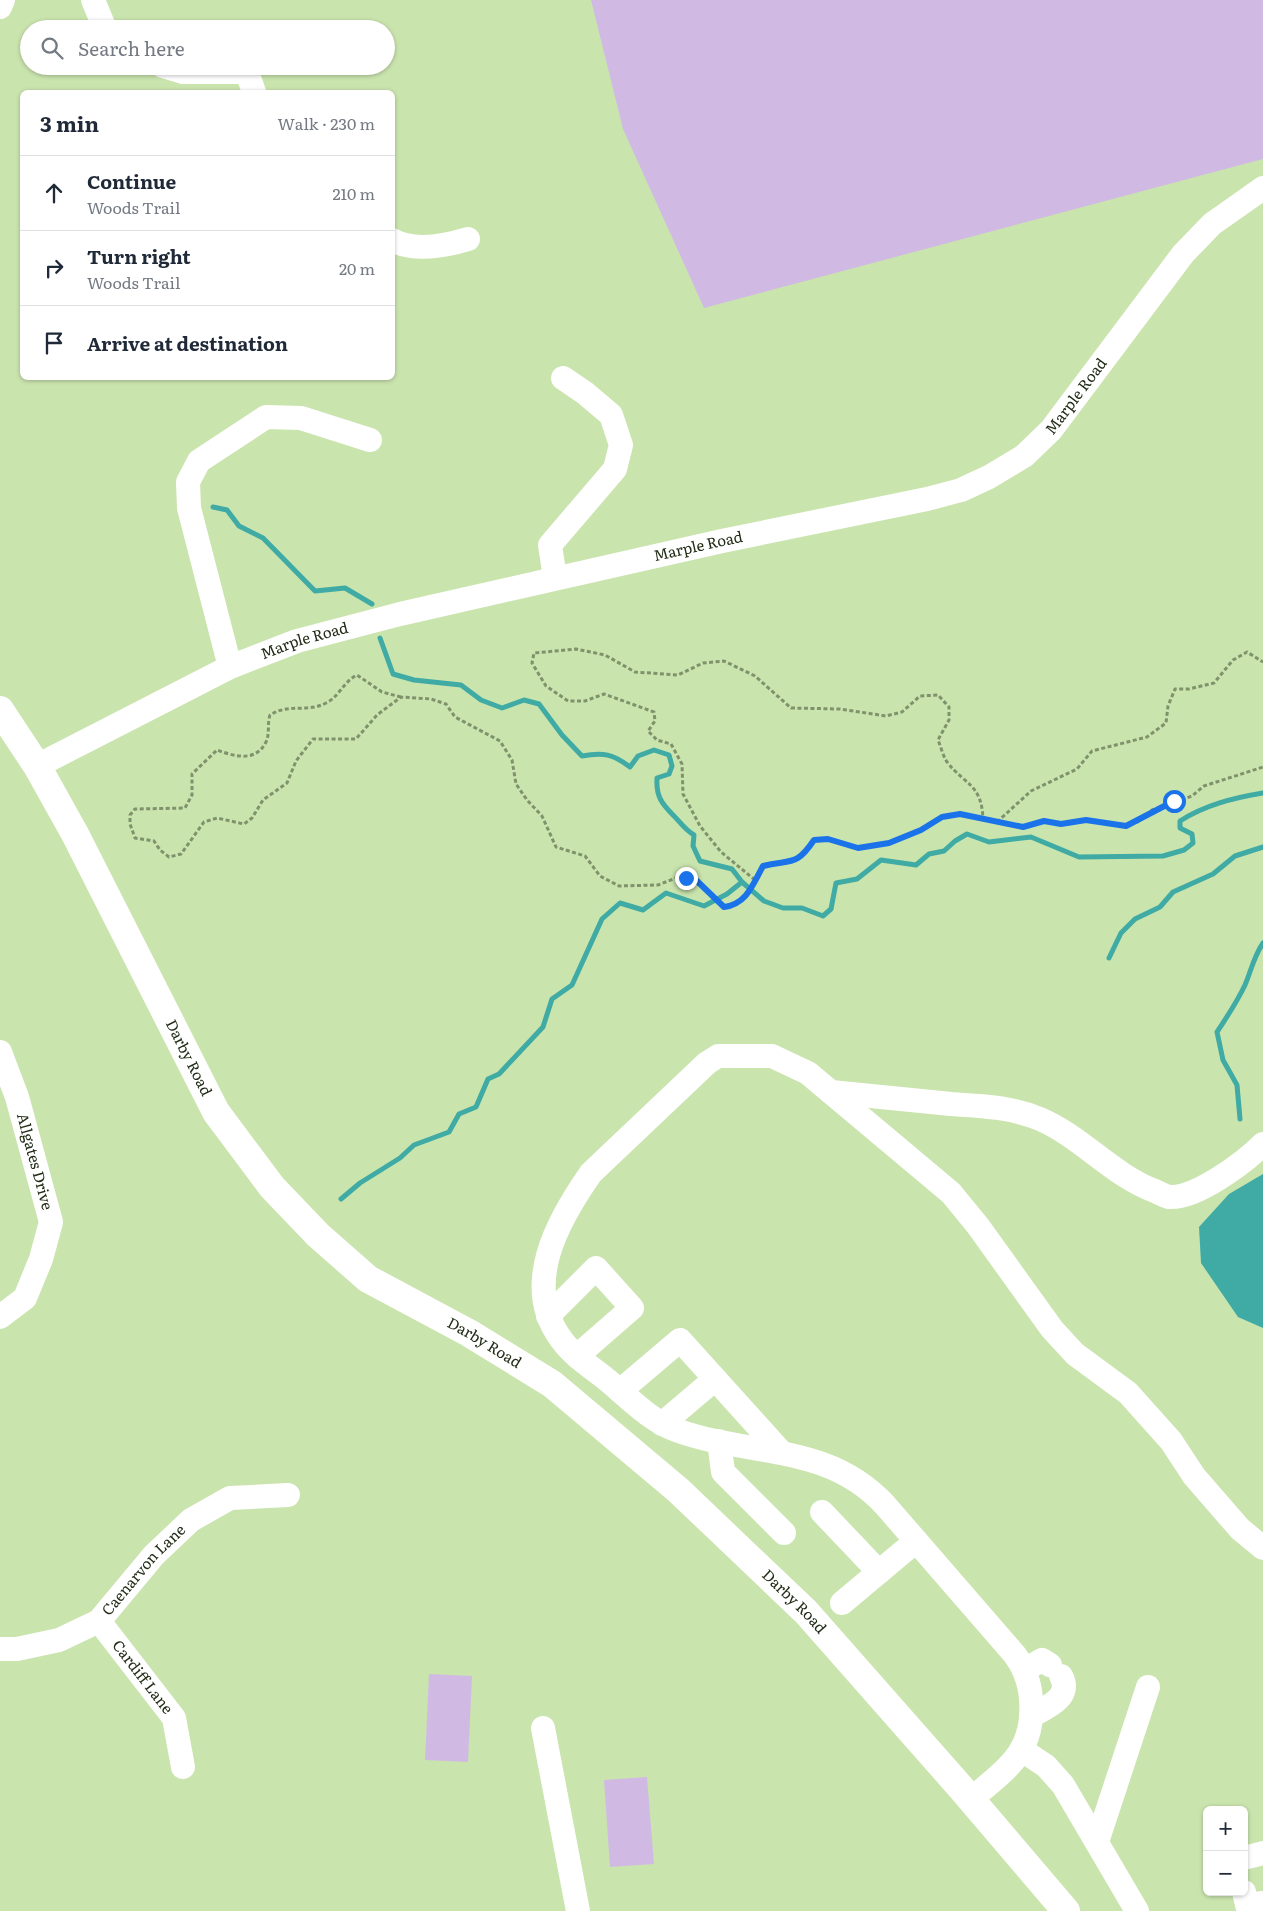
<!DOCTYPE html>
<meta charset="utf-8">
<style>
body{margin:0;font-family:Literata,serif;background:#f2f2f3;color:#1f2937}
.controls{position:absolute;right:15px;bottom:15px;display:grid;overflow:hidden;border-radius:8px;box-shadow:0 1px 4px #0004}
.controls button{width:45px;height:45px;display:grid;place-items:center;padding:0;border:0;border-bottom:1px solid #e0e1e3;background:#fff;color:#1f2937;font:25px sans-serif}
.stop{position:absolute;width:15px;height:15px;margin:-11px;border:4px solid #1a73e8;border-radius:50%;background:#fff}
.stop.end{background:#1a73e8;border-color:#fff;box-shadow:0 1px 5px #0008}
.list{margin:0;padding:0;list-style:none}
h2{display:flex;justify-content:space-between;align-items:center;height:65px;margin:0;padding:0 20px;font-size:21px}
h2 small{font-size:16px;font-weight:400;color:#747a83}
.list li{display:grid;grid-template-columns:32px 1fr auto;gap:15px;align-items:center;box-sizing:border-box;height:75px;padding:0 20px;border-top:1px solid #e0e1e3}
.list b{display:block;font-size:19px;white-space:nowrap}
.list p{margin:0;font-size:16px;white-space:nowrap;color:#747a83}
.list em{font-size:16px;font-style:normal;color:#747a83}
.icon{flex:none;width:28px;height:28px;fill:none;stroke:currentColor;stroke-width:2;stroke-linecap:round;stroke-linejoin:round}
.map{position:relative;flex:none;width:1263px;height:1911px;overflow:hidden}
.search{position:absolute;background:#fff;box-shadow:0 1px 4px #0004;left:20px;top:20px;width:375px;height:55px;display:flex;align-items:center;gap:12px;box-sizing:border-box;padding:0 18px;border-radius:28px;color:#747a83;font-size:19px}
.panel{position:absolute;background:#fff;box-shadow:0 1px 4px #0004;left:20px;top:90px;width:375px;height:290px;border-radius:8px}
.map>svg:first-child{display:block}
.green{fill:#d0bae3}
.water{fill:#3faba4}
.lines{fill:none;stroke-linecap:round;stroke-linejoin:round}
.stream{stroke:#3faba4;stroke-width:5}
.path{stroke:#7f926b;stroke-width:3;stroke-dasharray:4 2.5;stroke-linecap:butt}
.minor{stroke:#fff;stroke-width:24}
.major{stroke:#fff;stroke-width:28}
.route{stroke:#1a73e8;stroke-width:6}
.labels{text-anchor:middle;stroke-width:4.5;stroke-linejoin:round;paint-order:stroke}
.street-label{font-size:15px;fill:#222c17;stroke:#d7f1bb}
</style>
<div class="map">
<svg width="1263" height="1911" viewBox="0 0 1263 1911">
<rect width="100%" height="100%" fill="#cae4ae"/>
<g class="green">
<polygon points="591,0 1263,0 1263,159 704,308 623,129"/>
<polygon points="429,1674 472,1676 468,1762 425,1760"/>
<polygon points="647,1777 654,1864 610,1867 604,1780"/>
</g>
<polygon class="water" points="1263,1174 1263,1328 1238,1317 1201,1263 1199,1227 1229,1194"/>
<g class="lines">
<g class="stream">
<polyline points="213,507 227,510 239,526 263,538 315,591 345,588 372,604"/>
<path d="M380,638L393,674L414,680L461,685L481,700L502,708L524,700L539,704L562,735L582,756C603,752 613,754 630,767L638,756L654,750L669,755L672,766L669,774L657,778C656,796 661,803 674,816C681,823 684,829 694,835L693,846L700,861L732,869L742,882"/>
<polyline points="1109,958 1121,933 1135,919 1160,907 1173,892 1213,874 1235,856 1263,847"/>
<path d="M1240,1119L1237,1085L1223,1060L1217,1032C1227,1017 1237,1002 1245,985C1251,971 1254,956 1263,943"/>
<path d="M341,1199L360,1183L400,1158L414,1145L449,1132L459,1114L476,1107L488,1079L499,1074L543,1027L552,999L572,985L602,919L620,903L643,910L666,893L704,906L727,894L742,882L764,901L783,908H802L823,916L831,909L836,883L857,879L881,860L916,865L929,854L944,851L955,841L967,834L989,842L1031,837L1079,857L1163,856L1184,850L1193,843L1192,834L1180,828V821C1205,805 1233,798 1263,793"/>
</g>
<g class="path">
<path d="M401,697L382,692L357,675C343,682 339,697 326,703C307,713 289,703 270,715C267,724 270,734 266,742C256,763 233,756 217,750L192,774V795L185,808L135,809L130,815V824L135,838L154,841L160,850L169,857L181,854L204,822L217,818L244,824L252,818L263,800L287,783L296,761L313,739H356L377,715L401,697L431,699L446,704L455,717L500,741L512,760L516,784L527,800L542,816L556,847L585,856L600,876L619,886L658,885L676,878H686L697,881L724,907C747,904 753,884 763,866C791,859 796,867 814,840L828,839L858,848L889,843L921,830L942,817L960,814L1023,827L1043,821L1061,824L1085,820L1125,826L1140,821L1152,810L1192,796L1204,786L1263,767"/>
<polyline points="997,822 1031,791 1077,769 1092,751 1147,737 1166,723 1168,706 1175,689 1189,689 1214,683 1233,660 1247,652 1263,662"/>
<path d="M755,880L721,852L700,826L683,794L682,764L671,744L657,740L648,731L655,721L654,712L604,694L585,701H568L546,686L532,663L534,653L576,649L605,655L635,672L678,675L703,663L724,661L755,676L791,708L840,709L886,716L902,712L920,696L938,695L949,707V720L938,740C941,747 943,756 947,762C966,786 982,784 983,820"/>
</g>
<g class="minor">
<polyline points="93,0 105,29"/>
<polyline points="0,7 3,0"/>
<polyline points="163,66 183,72 247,72 254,92"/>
<path d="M392,240C414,252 445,246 468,239"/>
<polyline points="555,578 550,545 615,469 621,445 611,415 585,393 563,378"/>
<polyline points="230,667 189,508 188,482 199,461 266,417 301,418 370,440"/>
<path id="s1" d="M37,766L230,667L297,641L400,614L722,541L927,499L961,490L989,477L1024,456L1051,430L1183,254L1212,224L1263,188"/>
<path id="s2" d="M0,1052L17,1097L51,1222L41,1259L25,1298L0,1317"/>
<path d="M831,1092C871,1096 911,1100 951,1104C982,1106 1011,1107 1040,1119C1082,1137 1112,1175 1155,1191C1159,1193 1165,1196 1169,1197C1196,1199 1245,1162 1263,1144"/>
<polyline points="548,1316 596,1268 632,1308 577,1356"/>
<polyline points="620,1391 680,1340 782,1453"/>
<polyline points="662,1424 715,1379"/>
<polyline points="719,1441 723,1472 784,1533"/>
<polyline points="822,1512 879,1572"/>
<polyline points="842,1603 916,1541"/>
<path id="s3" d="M99,1621L174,1718L183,1767"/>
<path id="s4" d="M0,1649H17L59,1640L99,1621L154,1555L191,1520L230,1498L288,1495"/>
<polyline points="1024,1670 1042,1660 1050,1665"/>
<path d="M1031,1716C1046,1708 1073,1697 1061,1676"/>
<polyline points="543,1728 578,1911"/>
<polyline points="1022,1750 1046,1766 1063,1785 1137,1911"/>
<path d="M971,1799C985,1787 1002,1775 1014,1760C1038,1732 1036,1683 1015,1655L885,1505C827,1442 749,1457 676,1430C649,1420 628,1397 606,1379C591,1367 572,1355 561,1339C521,1285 558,1220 591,1173L707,1063L718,1056H772L808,1073L951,1193L978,1226L1052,1329L1075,1354L1128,1393L1171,1441L1194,1476L1240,1529L1263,1548"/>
<polyline points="1097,1842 1148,1687"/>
<polyline points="1244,1858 1263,1853"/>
<polyline points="1244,1892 1247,1905 1263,1903"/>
</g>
<path class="major" id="s5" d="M0,710L37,766L75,834L216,1112L272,1187L318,1235L368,1279L469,1333L552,1384L678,1490L806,1612L962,1789L1066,1911"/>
</g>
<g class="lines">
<path class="route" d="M686,878L697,881L724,907C747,904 753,884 763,866C791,859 796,867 814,840L828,839L858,848L889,843L921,830L942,817L960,814L1023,827L1044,821L1061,824L1086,820L1126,826L1174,801"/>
</g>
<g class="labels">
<g class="street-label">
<text dy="5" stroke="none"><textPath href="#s1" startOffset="1121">Marple Road</textPath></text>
<text dy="5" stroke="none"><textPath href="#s1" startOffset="701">Marple Road</textPath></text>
<text dy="5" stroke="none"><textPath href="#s1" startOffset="296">Marple Road</textPath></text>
<text dy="5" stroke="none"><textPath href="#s5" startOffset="396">Darby Road</textPath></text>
<text dy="5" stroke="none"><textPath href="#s2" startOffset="115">Allgates Drive</textPath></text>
<text dy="5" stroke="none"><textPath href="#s5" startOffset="816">Darby Road</textPath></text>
<text dy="5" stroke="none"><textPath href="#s4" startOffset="172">Caenarvon Lane</textPath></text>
<text dy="5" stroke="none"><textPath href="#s5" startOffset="1221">Darby Road</textPath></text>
<text dy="5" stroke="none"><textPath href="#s3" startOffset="71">Cardiff Lane</textPath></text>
</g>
</g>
</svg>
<div class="controls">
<button>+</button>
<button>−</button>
</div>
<div class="stop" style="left:1174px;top:801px"></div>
<div class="stop end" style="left:686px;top:878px"></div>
<div class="search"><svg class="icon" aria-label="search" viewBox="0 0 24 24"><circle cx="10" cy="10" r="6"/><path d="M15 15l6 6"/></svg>Search here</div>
<section class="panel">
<h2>3 min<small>Walk · 230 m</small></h2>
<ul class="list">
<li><svg class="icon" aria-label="ahead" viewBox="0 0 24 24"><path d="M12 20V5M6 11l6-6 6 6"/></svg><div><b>Continue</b><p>Woods Trail</p></div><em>210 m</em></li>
<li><svg class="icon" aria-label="right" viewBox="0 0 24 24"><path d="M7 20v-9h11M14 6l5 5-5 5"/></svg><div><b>Turn right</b><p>Woods Trail</p></div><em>20 m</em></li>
<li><svg class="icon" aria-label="arrive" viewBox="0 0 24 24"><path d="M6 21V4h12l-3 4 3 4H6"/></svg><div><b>Arrive at destination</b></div></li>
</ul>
</section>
</div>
